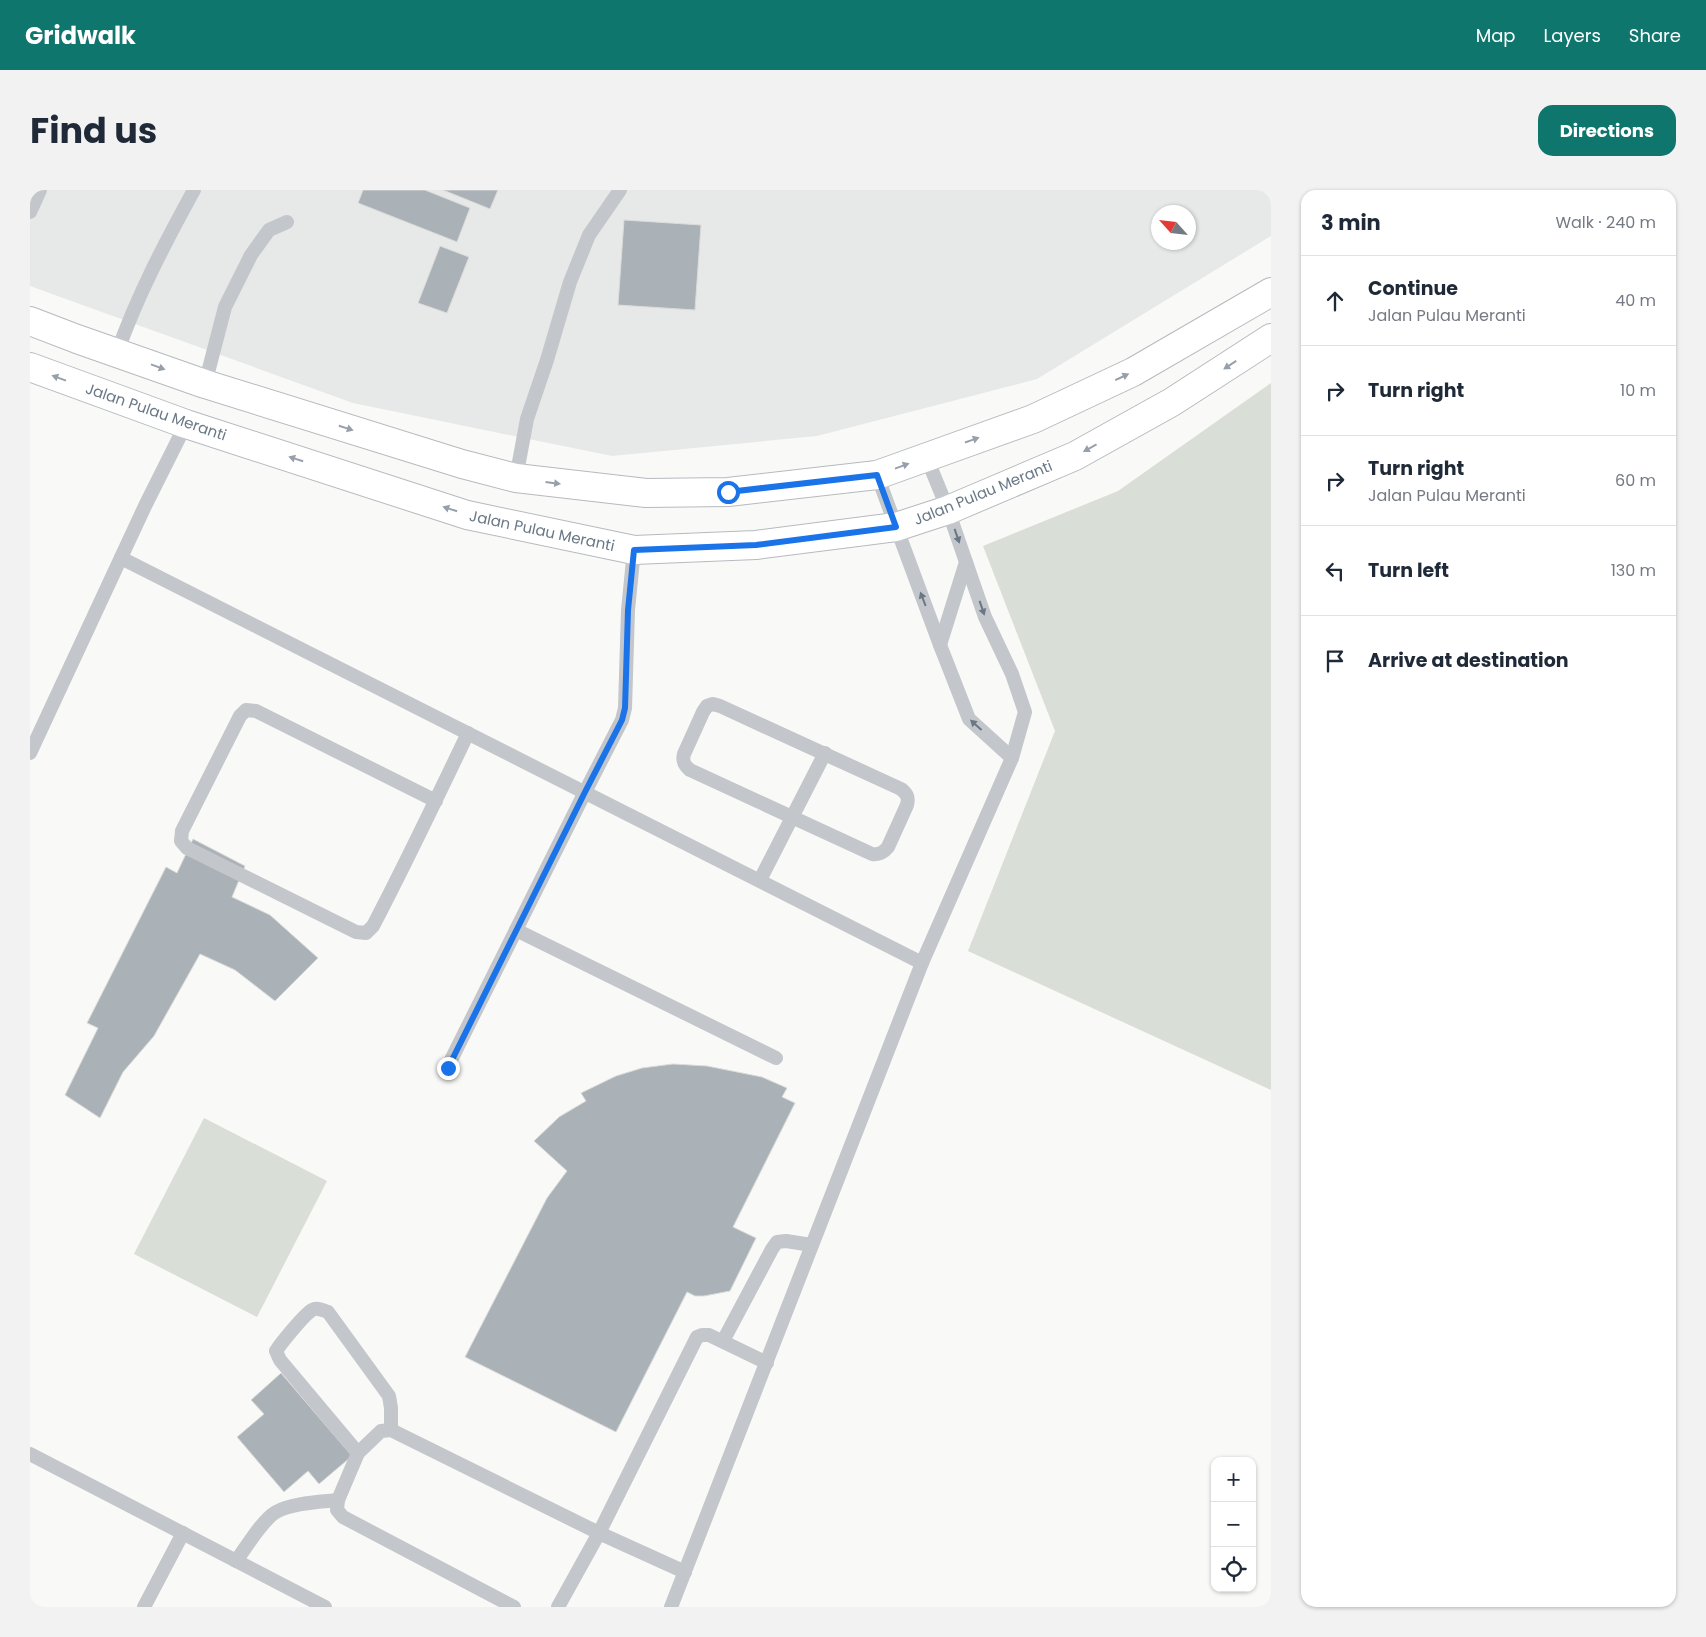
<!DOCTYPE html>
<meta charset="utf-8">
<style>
body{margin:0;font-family:Poppins,sans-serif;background:#f2f2f3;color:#1f2937}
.controls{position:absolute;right:15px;bottom:15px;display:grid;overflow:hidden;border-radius:10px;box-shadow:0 1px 4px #0004}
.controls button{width:45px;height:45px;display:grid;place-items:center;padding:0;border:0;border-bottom:1px solid #e0e1e3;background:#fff;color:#1f2937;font:25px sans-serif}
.compass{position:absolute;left:1121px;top:15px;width:45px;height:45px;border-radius:50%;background:#fff;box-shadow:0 1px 4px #0004;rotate:297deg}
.stop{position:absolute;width:15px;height:15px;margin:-11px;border:4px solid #1a73e8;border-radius:50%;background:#fff}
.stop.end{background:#1a73e8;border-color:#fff;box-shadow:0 1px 5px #0008}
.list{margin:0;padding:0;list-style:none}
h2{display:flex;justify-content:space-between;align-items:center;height:65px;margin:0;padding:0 20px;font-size:21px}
h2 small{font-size:16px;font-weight:400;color:#747a83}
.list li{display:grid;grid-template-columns:32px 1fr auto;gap:15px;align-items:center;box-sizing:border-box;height:90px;padding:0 20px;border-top:1px solid #e0e1e3}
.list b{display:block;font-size:19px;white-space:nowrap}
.list p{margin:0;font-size:16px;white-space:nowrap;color:#747a83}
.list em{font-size:16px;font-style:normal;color:#747a83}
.icon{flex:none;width:28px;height:28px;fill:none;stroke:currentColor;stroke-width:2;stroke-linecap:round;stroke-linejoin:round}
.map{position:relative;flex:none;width:1241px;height:1417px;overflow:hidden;border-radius:15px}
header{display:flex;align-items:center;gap:30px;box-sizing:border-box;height:70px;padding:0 25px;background:#0f766e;color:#fff}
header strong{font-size:24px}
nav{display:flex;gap:28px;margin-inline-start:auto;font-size:18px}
.intro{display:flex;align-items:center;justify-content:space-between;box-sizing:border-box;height:120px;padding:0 30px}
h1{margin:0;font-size:35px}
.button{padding:12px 22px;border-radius:15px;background:#0f766e;color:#fff;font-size:18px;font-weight:700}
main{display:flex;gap:30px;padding:0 30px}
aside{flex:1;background:#fff;border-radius:15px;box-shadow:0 1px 4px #0004}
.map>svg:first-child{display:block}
.built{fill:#e7e8e8;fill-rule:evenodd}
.green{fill:#d9ded6}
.building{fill:#aab1b7;stroke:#dbdbd9}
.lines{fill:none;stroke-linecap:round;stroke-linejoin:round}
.primary-casing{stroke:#b6babe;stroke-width:30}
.lane{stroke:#c3c6ca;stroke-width:14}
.primary{stroke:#fff;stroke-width:28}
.oneway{fill:#97a0aa}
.oneway2{fill:#6a7886}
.route{stroke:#1a73e8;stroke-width:6}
.labels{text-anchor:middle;stroke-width:5;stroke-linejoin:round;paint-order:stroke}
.street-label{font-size:15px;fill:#6a7886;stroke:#fff}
</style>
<header>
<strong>Gridwalk</strong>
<nav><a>Map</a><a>Layers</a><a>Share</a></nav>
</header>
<div class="intro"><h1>Find us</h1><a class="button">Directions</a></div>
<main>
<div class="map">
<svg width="1241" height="1417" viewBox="0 0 1241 1417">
<rect width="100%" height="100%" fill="#f9f9f7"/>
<path class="built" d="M0,0H1241V46L1007,189L787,246L582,266L323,213L0,96ZM1128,22H1158V52H1128Z"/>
<g class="green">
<polygon points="1241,193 1241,900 938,761 1025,541 953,356 1088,301"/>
<polygon points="174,928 297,991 227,1127 104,1064"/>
</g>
<g class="building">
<polygon points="333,0 395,0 440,18 427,52 328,13"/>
<polygon points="413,0 468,0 460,19"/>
<polygon points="594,30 671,35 665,120 588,115"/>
<polygon points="410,56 439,67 417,123 388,113"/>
<polygon points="163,649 215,676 202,707 240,725 288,768 245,811 205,780 170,764 124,846 93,882 70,928 35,905 68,838 57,833 136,677 147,683"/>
<polygon points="643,874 677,876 732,887 757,898 752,907 765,913 703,1037 726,1048 700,1101 674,1106 665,1106 657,1102 586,1242 435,1167 517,1008 537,981 504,951 529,927 556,911 551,903 586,886 612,878"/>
<polygon points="251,1183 322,1266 289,1294 278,1281 254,1302 207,1247 234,1224 221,1210"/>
</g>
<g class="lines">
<g class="primary-casing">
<g id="primary">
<polyline points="0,131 47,149 175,194 432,274 486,288 616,303 698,302 847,285 1003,229 1103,182 1241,102"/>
<polyline points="0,177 156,234 437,325 604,360 726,355 866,337 918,320 1045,266 1142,212 1241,148"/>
</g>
</g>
<g class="lane">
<polyline points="0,22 10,0"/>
<path d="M87,163C107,106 135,53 164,0"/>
<polyline points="175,194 195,117 221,65 239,40 257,32"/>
<polyline points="847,285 910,455 939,529 982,568"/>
<polyline points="486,288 497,229 517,170 540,92 559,45 590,0"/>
<polyline points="91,368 892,773"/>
<polyline points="910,455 936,372"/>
<path d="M683,514L690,516L871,599C877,604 879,607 877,615L858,657C853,663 849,665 842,664L660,580C654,575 652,571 654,564L673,522L677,516Z"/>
<polyline points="0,563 115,316 156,234"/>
<path d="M406,611L226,521L216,520L210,526L152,641L151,651L157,658L326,742L336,743L343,736C376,673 407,608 438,543"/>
<polyline points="730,690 795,563"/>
<polyline points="486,740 746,868"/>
<polyline points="417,878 555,602 592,530 595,518 598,420 604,360"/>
<polyline points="693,1151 742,1059 747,1052 756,1051 782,1055"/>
<path d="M361,1240V1218L359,1206L298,1122C292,1120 287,1117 282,1120C274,1125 251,1153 246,1161L250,1170L328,1263L308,1310L307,1320L313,1327L484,1417"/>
<polyline points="328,1263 351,1241 361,1240 569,1343 655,1382"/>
<polyline points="0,1264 295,1417"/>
<path d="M206,1371C216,1358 232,1330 246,1322C261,1313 290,1312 308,1310"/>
<polyline points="114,1417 153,1343"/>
<polyline points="528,1417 569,1343 667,1147 672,1145 679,1145 737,1173"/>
<polyline points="641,1417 892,773 982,568 995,522 982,484 955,427 918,320 896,266"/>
</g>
<use href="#primary" class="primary"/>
</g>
<defs><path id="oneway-solid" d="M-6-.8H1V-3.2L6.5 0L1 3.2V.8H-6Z" transform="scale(1.25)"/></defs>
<g class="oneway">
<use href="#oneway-solid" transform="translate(1200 175) rotate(147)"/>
<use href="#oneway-solid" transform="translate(128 177) rotate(20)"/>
<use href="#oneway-solid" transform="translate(1092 187) rotate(-25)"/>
<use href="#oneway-solid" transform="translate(29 188) rotate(-160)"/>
<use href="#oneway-solid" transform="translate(316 238) rotate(17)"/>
<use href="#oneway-solid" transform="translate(942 250) rotate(-19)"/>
<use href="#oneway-solid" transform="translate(1060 258) rotate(151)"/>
<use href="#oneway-solid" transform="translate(266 269) rotate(-162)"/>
<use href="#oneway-solid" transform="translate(872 276) rotate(-20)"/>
<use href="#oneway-solid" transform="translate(523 293) rotate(7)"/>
<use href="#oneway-solid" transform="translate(420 319) rotate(-162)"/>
</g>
<g class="oneway2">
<use href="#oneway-solid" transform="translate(927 346) rotate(71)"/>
<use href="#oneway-solid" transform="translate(893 409) rotate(-111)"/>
<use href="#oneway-solid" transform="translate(952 418) rotate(71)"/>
<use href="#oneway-solid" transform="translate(946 535) rotate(-138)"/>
</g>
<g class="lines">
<polyline class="route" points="418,878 555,602 592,530 595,518 598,420 604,360 726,355 866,337 847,285 698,302"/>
</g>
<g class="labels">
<g class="street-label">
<text transform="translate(126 222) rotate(19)" y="5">Jalan Pulau Meranti</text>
<text transform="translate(953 303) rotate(-22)" y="5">Jalan Pulau Meranti</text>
<text transform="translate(512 341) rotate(12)" y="5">Jalan Pulau Meranti</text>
</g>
</g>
</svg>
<div class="controls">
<button>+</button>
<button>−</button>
<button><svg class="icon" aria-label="locate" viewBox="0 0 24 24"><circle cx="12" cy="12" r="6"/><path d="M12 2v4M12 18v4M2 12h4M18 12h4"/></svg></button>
</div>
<svg class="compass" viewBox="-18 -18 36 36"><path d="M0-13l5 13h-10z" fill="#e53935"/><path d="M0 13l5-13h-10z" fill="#747a83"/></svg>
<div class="stop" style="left:698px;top:302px"></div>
<div class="stop end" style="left:418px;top:878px"></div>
</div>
<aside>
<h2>3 min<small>Walk · 240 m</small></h2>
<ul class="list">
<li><svg class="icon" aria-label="ahead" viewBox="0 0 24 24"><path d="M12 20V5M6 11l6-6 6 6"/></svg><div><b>Continue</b><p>Jalan Pulau Meranti</p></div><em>40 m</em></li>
<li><svg class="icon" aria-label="right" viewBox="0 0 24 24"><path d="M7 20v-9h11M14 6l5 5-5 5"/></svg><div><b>Turn right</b></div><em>10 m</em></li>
<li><svg class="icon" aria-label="right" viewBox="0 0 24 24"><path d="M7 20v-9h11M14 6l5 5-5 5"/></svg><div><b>Turn right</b><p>Jalan Pulau Meranti</p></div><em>60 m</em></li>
<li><svg class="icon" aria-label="left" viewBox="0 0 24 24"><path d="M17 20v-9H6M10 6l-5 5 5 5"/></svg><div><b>Turn left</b></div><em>130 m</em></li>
<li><svg class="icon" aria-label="arrive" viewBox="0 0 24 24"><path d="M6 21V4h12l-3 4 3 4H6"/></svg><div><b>Arrive at destination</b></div></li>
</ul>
</aside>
</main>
